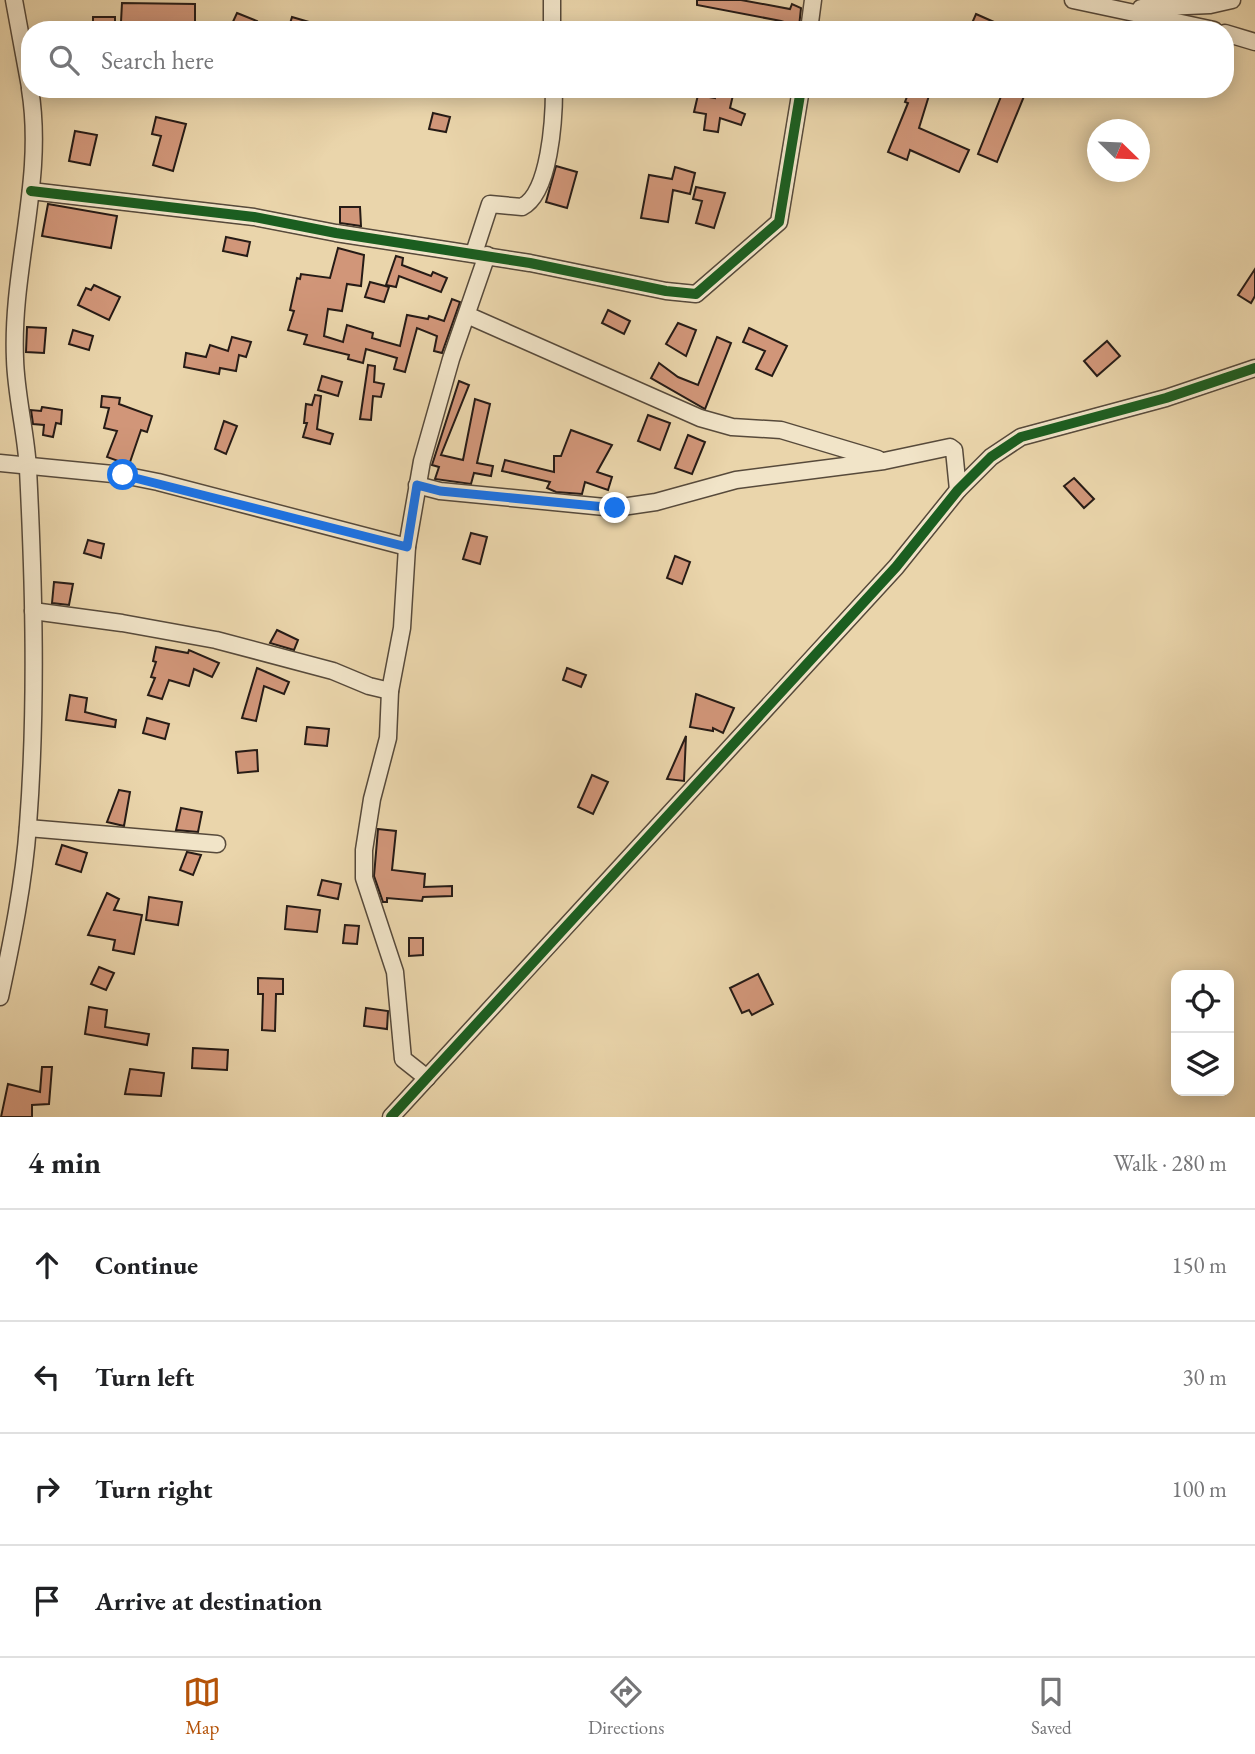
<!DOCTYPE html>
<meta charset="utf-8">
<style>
body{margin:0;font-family:"EB Garamond",serif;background:#f6f6f6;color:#202124}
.controls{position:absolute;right:21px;bottom:21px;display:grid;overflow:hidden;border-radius:14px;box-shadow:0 4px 18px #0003}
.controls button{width:63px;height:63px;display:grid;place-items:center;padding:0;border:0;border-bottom:2px solid #e0e0e0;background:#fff;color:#202124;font:35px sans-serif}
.compass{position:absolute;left:1087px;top:119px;width:63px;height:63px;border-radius:50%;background:#fff;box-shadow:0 4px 18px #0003;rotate:113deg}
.stop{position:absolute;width:21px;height:21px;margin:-16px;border:5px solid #1a73e8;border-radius:50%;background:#fff}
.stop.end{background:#1a73e8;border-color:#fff;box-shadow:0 2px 7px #0008}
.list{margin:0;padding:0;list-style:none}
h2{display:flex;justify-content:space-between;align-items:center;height:91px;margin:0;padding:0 28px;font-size:30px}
h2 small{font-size:23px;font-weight:400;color:#757577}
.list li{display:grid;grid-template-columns:46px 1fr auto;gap:21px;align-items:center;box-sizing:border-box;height:112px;padding:0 28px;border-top:2px solid #e0e0e0}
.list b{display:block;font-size:26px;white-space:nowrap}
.list em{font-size:23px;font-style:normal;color:#757577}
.icon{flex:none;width:38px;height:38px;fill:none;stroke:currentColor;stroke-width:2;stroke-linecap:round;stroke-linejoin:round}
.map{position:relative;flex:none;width:1255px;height:1117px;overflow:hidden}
.search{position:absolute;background:#fff;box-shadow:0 4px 18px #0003;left:21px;right:21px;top:21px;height:77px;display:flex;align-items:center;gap:18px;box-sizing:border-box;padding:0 24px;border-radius:28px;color:#757577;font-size:26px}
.sheet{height:539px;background:#fff}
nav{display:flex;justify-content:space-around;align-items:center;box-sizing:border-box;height:98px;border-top:2px solid #e0e0e0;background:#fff;font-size:19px;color:#757577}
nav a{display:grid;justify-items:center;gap:4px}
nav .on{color:#b45309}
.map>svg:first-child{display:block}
.building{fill:#d19679;stroke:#261b16;stroke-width:2}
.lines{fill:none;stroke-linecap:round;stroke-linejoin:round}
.minor-casing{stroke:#574a3b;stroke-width:19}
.minor{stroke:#f1e4c8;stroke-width:16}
.cycleway-casing{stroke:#f1e4c8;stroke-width:15}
.cycleway{stroke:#1b5e20;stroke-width:10}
.route{stroke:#1a73e8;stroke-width:9}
</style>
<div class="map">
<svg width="1255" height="1117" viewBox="0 0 1255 1117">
<rect width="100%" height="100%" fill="#ead5ab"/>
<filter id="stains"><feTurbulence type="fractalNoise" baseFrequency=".00286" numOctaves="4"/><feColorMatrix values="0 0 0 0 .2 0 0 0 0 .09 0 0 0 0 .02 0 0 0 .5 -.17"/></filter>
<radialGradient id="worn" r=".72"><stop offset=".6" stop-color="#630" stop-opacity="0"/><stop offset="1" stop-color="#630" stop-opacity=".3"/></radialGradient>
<g class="building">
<polygon points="697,0 741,0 790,9 792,4 801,8 799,27 781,21 697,5"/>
<polygon points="122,3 195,4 195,22 121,22"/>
<polygon points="237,13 257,21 254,30 231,26"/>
<polygon points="976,14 1012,30 969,30"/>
<rect x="93" y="17" width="22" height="13"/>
<polygon points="292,17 326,27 325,30 288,30"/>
<polygon points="910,89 931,89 919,128 969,150 959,172 910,150 907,160 888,152 908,103 905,102"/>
<polygon points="1004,89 1027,89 997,162 978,154"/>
<polygon points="716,91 733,95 730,108 745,114 741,125 720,118 718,132 704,130 706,114 694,112 698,95 715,98"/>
<polygon points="433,113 450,117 446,132 429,129"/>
<polygon points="156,117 186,124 173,171 153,165 161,136 152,134"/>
<polygon points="75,131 97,135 90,165 69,161"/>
<polygon points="556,166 577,172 567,208 546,202"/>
<polygon points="675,167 695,173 690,194 673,190 668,222 641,218 649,175 672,179"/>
<polygon points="696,187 725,193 714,228 696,223 702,201 693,199"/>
<polygon points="48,204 117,216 111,248 42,236"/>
<polygon points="340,207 360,207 361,226 340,223"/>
<polygon points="226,237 250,242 247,256 223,251"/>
<polygon points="338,248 364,255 361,286 347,284 342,311 328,309 324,336 343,342 347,325 373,333 372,338 400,346 407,315 428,319 429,316 444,321 452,299 460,302 442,353 434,351 437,336 417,328 405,372 394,369 397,358 366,349 363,363 348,359 349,355 304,344 307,335 288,330 294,311 290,310 297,278 300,279 301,274 330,278"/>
<polygon points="396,256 403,258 402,265 431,276 433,272 447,278 441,292 399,276 396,287 386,285"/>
<polygon points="1255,269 1255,296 1251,303 1238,295"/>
<polygon points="370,282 389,287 384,302 365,297"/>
<polygon points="94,285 120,297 109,320 78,305 86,288 91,290"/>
<polygon points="608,310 630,321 624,334 602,323"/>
<polygon points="678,323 696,330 686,356 666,344"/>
<polygon points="27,327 46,328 44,353 26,352"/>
<polygon points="749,328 787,346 772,376 756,369 765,351 743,342"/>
<polygon points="73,330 93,336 89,350 69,344"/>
<polygon points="232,337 251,342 246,357 239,355 236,371 220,368 219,374 184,367 186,353 206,357 210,345 228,351"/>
<polygon points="717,337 731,343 705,409 651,378 659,363 678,377 698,385"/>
<polygon points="1107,341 1120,356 1097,376 1084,361"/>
<polygon points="368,365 375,366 374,382 384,384 381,397 373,396 371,420 360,419"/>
<polygon points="322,376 342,382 338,396 318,390"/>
<polygon points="459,381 469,385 441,455 463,460 475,399 490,404 477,463 493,466 491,476 474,473 471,484 435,479 439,467 432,465"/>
<polygon points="315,395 321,396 317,429 333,434 330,444 303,437 307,423 304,423 306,404 312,405"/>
<polygon points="102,396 120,398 119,404 152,416 147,432 141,430 129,465 107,457 117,431 104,428 109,408 101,407"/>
<polygon points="42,407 62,410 61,424 56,423 53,437 43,435 44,425 33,424 31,410 41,411"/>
<polygon points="648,415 670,423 660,450 638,441"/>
<polygon points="224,421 237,426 226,454 215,449"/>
<polygon points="571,430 612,445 597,472 612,477 608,490 585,482 582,494 556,492 547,488 550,482 502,471 505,460 554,472 554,456 561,456"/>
<polygon points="688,435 705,442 692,474 675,468"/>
<polygon points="1074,478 1094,499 1084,508 1064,486"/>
<polygon points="471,533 487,537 480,564 463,559"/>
<polygon points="88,540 104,544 101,558 84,553"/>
<polygon points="675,556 690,562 682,584 667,578"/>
<polygon points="54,582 73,584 69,605 52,603"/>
<polygon points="277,630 298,640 294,650 270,643"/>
<polygon points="156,647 188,653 189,650 219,663 212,677 194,669 189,686 169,680 162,699 148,695 155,678 151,677 156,662 153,661"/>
<polygon points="257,668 289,682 284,694 264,686 256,721 242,718"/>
<polygon points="567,668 586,675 581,687 563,680"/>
<polygon points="696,694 734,708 723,733 713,728 713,731 690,727"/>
<polygon points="70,695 87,698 85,712 116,720 115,727 66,720"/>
<polygon points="147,718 169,724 165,739 143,733"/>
<polygon points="307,727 329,729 327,746 305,744"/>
<polygon points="686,736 684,781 667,779"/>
<polygon points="257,750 258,771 238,773 236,752"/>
<polygon points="592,775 608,782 593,814 578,807"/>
<polygon points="119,790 130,792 124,826 107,822"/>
<polygon points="181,808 202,812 198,832 176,830"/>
<polygon points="378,829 396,831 392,870 425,874 424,887 452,886 452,896 423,897 422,901 387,898 387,902 383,902 374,876"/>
<polygon points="62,845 87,853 81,872 56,864"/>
<polygon points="187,852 201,855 193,875 180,870"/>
<polygon points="322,880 341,884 338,899 318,895"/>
<polygon points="107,893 119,899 114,910 142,915 134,954 113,950 115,940 88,935"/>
<polygon points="149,897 182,902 178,925 146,920"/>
<polygon points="287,906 320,910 317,932 285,929"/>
<polygon points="345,925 359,926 357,944 343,943"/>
<polygon points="409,938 423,938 423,955 409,956"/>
<polygon points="99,967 114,973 106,990 91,984"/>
<polygon points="758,974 773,1004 752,1015 749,1010 742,1013 730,988"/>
<polygon points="258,978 283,979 283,994 276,994 275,1031 262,1030 263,994 258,994"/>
<polygon points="89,1007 107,1010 105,1027 149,1034 147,1045 85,1034"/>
<polygon points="366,1008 388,1011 387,1029 364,1026"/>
<polygon points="193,1048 228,1050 227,1070 192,1068"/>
<polygon points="42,1067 52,1067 49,1104 32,1105 32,1117 1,1117 8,1084 40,1092"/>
<polygon points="130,1069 164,1073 161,1096 125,1094"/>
</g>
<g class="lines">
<g class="minor-casing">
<g id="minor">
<polyline points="14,0 30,87"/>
<polyline points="552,0 552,30"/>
<polyline points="1073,0 1214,30"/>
<polyline points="1141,8 1210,5 1232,0"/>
<polyline points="809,30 813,0"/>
<polyline points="1225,33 1255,42"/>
<polyline points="31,191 254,217 336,233 530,263 666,291 696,294 779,222 801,89"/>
<path d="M474,253L490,204L522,207C550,193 554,119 554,89"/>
<polyline points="467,315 700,418 732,427 781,430 878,459"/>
<polyline points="0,463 123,475 158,482 407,547"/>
<polyline points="417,485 440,491 615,508 656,502 736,480 884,461 950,447 954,450 958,490"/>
<polyline points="33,611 122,623 216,640 333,671 369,686 390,691"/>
<polyline points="28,828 217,844"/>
<path d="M0,997C12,941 24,882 28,825C37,707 34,587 28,469C26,432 16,396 15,359C11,268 45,180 30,89"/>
<polyline points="427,1078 403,1059 395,972 364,878 364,850 372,799 388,738 390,691 402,628 407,547 422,461 451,359 487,255"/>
<polyline points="391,1117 896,567 958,490 991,457 1021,437 1166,398 1255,368"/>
</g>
</g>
<use href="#minor" class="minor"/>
<g class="cycleway-casing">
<g id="cycleway">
<polyline points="31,191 254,217 336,233 530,263 666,291 696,294 779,222 801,89"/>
<polyline points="391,1117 896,567 958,490 991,457 1021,437 1166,398 1255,368"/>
</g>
</g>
<use href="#cycleway" class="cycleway"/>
</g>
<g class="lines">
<polyline class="route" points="123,475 407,547 417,485 440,491 615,508"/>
</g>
<rect width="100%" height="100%" filter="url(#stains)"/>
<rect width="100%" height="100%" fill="url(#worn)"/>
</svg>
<div class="controls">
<button><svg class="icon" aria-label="locate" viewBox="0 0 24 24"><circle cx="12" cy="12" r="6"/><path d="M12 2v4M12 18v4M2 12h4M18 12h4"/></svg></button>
<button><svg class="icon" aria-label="layers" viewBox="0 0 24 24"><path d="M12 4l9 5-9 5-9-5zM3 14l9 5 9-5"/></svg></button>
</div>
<svg class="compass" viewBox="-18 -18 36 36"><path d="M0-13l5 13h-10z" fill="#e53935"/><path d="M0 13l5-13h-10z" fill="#757577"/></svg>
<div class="stop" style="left:123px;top:475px"></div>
<div class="stop end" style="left:615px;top:508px"></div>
<div class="search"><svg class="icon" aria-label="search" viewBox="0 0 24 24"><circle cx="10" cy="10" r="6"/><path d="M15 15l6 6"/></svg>Search here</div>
</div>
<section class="sheet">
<h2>4 min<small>Walk · 280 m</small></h2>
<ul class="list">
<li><svg class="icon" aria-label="ahead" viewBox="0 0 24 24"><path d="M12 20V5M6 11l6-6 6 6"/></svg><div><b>Continue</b></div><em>150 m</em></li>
<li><svg class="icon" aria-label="left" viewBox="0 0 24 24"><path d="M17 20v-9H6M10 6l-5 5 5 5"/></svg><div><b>Turn left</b></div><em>30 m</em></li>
<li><svg class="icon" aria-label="right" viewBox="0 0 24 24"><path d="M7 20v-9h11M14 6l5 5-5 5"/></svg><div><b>Turn right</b></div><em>100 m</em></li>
<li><svg class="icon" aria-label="arrive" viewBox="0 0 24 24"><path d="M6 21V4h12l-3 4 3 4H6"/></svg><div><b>Arrive at destination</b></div></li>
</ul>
</section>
<nav>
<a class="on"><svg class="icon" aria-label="map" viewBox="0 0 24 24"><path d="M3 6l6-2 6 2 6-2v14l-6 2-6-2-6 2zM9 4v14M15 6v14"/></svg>Map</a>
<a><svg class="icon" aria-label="directions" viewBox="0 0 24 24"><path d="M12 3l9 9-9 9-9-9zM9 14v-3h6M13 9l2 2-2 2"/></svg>Directions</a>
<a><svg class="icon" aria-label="saved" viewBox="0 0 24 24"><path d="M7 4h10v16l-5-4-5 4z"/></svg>Saved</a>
</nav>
